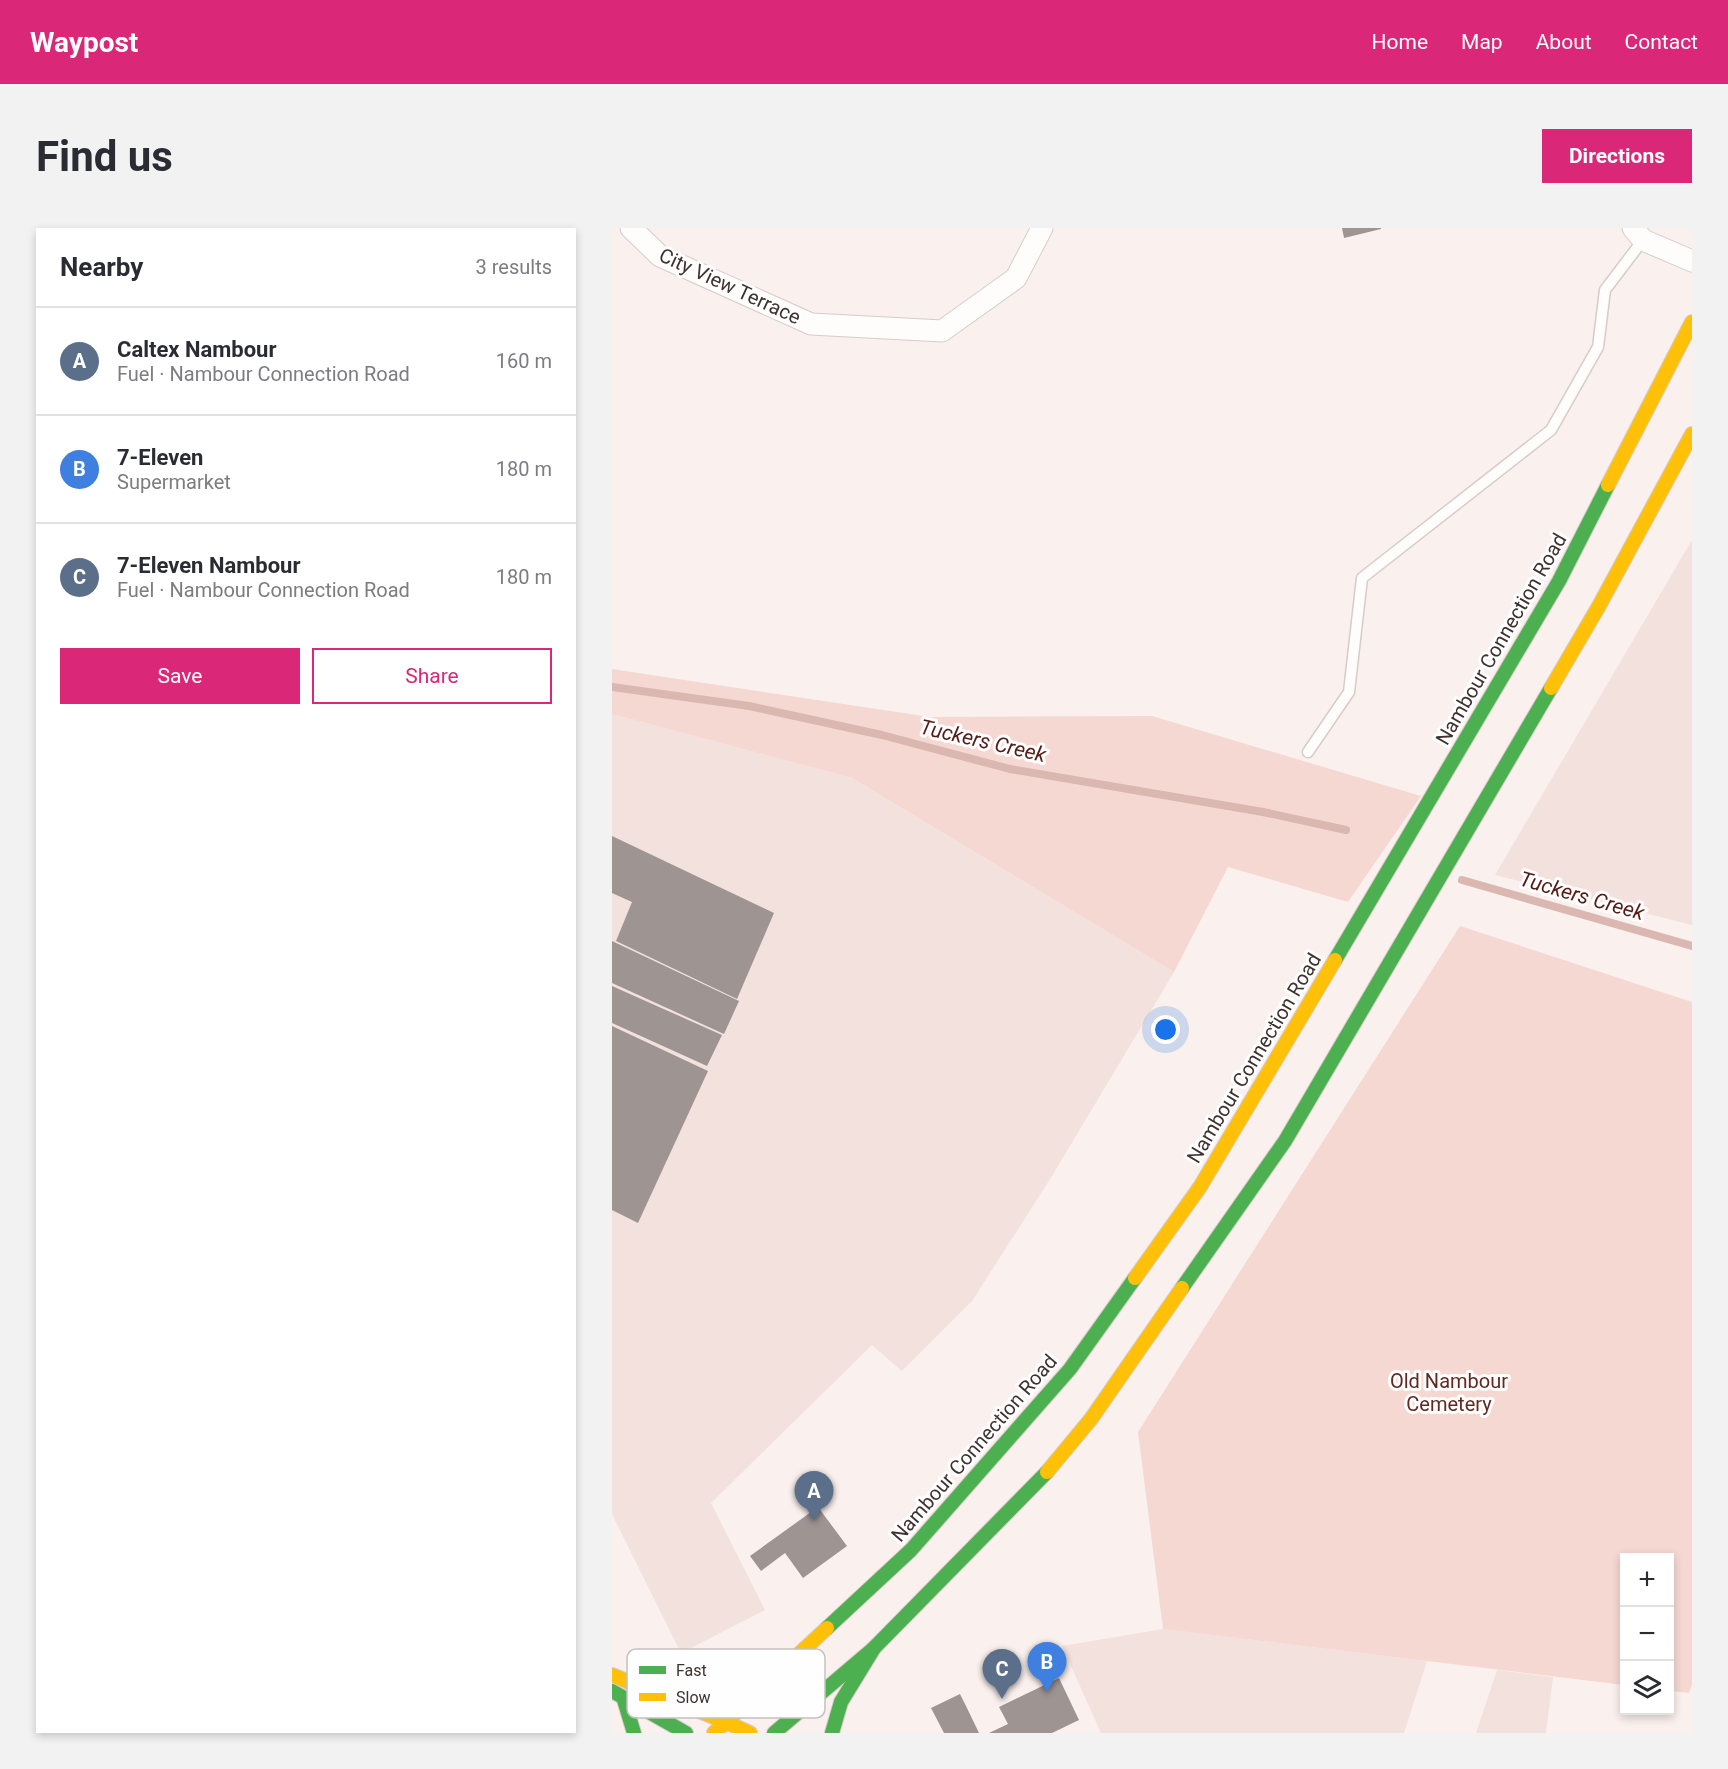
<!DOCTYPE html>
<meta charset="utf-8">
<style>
body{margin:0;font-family:Roboto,sans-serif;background:#f2f2f3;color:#2b2b33}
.controls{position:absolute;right:18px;bottom:18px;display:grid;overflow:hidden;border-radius:0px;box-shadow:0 3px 9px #0003}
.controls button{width:54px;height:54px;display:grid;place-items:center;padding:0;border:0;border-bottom:2px solid #e1e1e2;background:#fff;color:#2b2b33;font:30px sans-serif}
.you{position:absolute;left:554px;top:802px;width:21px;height:21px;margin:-15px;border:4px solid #fff;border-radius:50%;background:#1a73e8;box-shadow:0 0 0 9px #1a73e833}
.badge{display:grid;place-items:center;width:39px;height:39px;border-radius:50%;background:#db2777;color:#fff;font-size:20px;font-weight:700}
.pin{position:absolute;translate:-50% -50px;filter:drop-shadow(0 2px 3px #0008)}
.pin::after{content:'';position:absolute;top:32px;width:21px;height:18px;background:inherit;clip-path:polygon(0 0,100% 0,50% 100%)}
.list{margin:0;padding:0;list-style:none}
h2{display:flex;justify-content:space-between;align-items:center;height:78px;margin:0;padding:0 24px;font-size:26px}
h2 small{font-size:20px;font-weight:400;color:#7c7c81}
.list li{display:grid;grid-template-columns:39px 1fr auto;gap:18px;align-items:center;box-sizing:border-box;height:108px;padding:0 24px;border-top:2px solid #e1e1e2}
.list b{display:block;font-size:22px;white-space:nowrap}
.list p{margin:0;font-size:20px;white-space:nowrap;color:#7c7c81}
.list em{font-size:20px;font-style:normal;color:#7c7c81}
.actions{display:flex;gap:12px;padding:18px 24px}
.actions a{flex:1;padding:14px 0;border:2px solid #db2777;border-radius:0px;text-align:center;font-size:21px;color:#db2777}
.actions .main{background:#db2777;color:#fff}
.icon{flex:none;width:33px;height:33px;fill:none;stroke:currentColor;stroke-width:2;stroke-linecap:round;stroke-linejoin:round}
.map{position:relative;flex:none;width:1080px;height:1505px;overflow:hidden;border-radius:0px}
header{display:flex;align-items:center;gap:36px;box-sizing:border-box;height:84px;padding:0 30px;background:#db2777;color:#fff}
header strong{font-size:28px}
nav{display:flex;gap:33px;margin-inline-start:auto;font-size:21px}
.intro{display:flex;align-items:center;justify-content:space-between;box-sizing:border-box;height:144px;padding:0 36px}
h1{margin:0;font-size:42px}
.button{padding:15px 27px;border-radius:0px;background:#db2777;color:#fff;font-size:21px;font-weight:700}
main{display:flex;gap:36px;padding:0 36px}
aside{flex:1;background:#fff;border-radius:0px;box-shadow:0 3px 9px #0003}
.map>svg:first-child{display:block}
.built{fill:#f2e1dd}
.green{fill:#f6d8d2}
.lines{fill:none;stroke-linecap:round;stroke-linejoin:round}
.stream{stroke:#dab7b1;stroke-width:8}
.building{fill:#9e9593}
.lane-casing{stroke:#d6ccc9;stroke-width:13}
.street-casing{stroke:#d6ccc9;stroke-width:23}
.fast-casing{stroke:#d6ccc9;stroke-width:16}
.slow-casing{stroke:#d6ccc9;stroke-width:16}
.lane{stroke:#fefdfc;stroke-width:10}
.street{stroke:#fefdfc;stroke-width:21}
.fast{stroke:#4caf50;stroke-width:14}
.slow{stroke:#ffc107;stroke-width:14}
.labels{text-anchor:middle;stroke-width:6;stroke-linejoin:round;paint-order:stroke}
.street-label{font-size:20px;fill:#3e3230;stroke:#fefefe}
.park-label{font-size:20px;fill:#622921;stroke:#fefefe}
.water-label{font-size:21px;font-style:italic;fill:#541c15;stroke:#fefefe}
.key{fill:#fefefe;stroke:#c4c1c0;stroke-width:1.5}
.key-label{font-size:16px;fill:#3e3230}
</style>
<header>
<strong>Waypost</strong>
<nav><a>Home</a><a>Map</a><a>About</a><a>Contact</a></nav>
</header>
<div class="intro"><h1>Find us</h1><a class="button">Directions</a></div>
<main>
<aside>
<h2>Nearby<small>3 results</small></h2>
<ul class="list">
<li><span class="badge" style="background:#5c6f8a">A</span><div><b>Caltex Nambour</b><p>Fuel · Nambour Connection Road</p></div><em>160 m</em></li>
<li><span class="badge" style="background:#3f7fe0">B</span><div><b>7-Eleven</b><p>Supermarket</p></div><em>180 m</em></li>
<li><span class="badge" style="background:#5c6f8a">C</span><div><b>7-Eleven Nambour</b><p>Fuel · Nambour Connection Road</p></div><em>180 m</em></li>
</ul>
<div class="actions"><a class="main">Save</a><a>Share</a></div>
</aside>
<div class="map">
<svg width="1080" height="1505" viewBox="0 0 1080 1505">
<rect width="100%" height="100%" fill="#faf0ed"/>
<g class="built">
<polygon points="1080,312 1080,697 883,647"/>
<polygon points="0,486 240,550 562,744 440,948 360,1073 290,1143 260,1117 99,1275 153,1382 69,1425 0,1286"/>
<polygon points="551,1401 815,1433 792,1505 489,1505 450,1418"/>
<polygon points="885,1442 941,1449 934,1505 864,1505"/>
</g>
<g class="green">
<polygon points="0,441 318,489 540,488 809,568 736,674 616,639 562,744 240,550 0,486"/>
<polygon points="848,698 1080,774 1080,1456 1077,1465 1058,1463 1058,1330 1012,1330 1012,1457 551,1401 526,1204"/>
</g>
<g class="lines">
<g class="stream">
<polyline points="0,459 137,478 270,507 398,541 651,584 734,602"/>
<polyline points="850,652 1080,718"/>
</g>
</g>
<g class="building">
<polygon points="730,0 769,0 769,1 732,10"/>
<polygon points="0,608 162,685 125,771 4,713 20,674 0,665"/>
<polygon points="0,713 127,773 112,806 0,755"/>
<polygon points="0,758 110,807 95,838 0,795"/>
<polygon points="0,798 96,843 26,995 0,982"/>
<polygon points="206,1279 235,1318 191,1350 173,1325 149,1343 138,1328"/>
<polygon points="447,1450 467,1492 440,1505 377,1505 396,1496 387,1479"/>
<polygon points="348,1466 353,1476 367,1505 332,1505 319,1480"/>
</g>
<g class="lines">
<g class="lane-casing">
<polyline id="lane" points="696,524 737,464 750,350 939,202 986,119 993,62 1031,12"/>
</g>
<g class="street-casing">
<g id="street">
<polyline points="19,0 48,28 199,96 330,103 404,50 430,0"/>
<polyline points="1021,0 1031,12 1080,33"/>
</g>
</g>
<g class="fast-casing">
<g id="fast">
<polyline points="723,732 947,353 996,257"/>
<polyline points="570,1060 673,913 939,460"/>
<polyline points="215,1400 299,1322 458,1141 523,1050"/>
<polyline points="0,1463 74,1505"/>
<polyline points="12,1472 22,1505"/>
<polyline points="162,1505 262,1420 435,1244"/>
<polyline points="220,1505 229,1474 262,1420"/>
</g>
</g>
<g class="slow-casing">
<g id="slow">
<polyline points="996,257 1080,94"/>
<polyline points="939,460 987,378 1080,206"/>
<polyline points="523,1050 588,959 723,732"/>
<polyline points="435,1244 479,1191 570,1060"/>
<polyline points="0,1447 114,1494 215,1400"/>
<polyline points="102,1505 114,1494 138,1505"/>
</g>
</g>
<use href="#lane" class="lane"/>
<use href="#street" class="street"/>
<use href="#fast" class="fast"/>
<use href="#slow" class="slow"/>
</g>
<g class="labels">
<g class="street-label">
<text transform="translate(118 58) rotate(25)" y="7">City View Terrace</text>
<text transform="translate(889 411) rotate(-60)" y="7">Nambour Connection Road</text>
<text transform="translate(642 830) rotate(-59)" y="7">Nambour Connection Road</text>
<text transform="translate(362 1220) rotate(-49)" y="7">Nambour Connection Road</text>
</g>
<g class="park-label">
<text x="837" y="1160">Old Nambour<tspan x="837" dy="23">Cemetery</tspan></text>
</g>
<g class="water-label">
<text transform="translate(371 513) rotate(13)" y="7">Tuckers Creek</text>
<text transform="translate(970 668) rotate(16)" y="7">Tuckers Creek</text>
</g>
</g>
<rect x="15" y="1421" width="198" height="69" rx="9" class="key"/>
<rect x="27" y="1438" width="27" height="8" fill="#4caf50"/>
<rect x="27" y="1465" width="27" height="8" fill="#ffc107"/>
<g class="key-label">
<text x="64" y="1448">Fast</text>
<text x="64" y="1475">Slow</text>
</g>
</svg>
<div class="controls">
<button>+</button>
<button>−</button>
<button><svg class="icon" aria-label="layers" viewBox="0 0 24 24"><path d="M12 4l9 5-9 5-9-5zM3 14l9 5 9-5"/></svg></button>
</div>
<div class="you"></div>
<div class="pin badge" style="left:202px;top:1293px;background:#5c6f8a">A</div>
<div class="pin badge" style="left:435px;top:1464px;background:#3f7fe0">B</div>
<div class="pin badge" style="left:390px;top:1471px;background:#5c6f8a">C</div>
</div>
</main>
